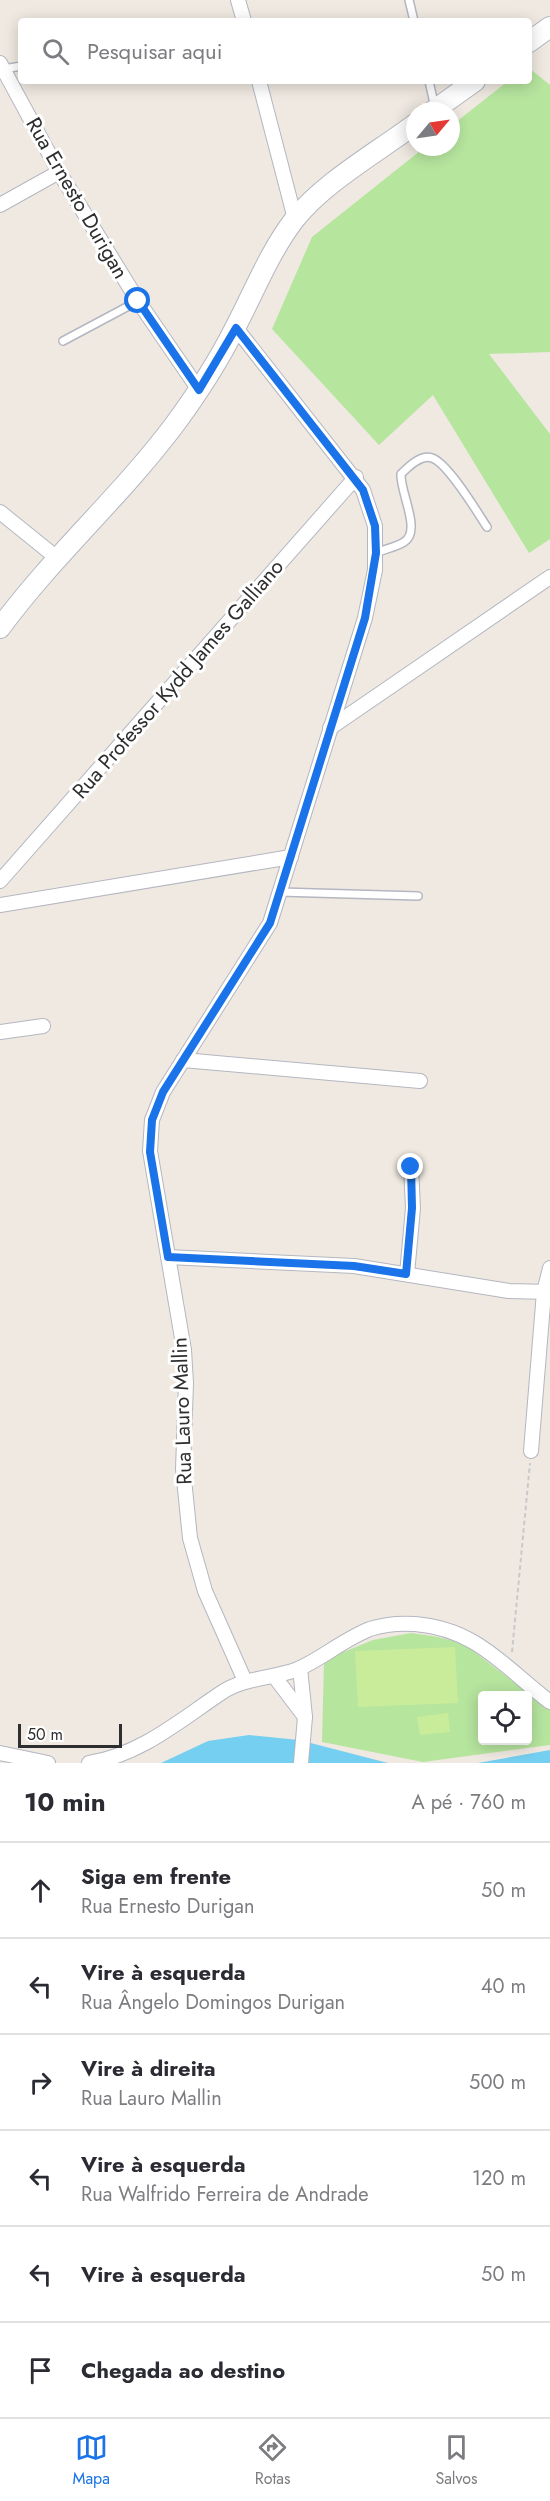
<!DOCTYPE html>
<html lang="pt">
<meta charset="utf-8">
<style>
body{margin:0;font-family:Jost,sans-serif;background:#f7f7f7;color:#2b2b33}
.controls{position:absolute;right:18px;bottom:18px;display:grid;overflow:hidden;border-radius:6px;box-shadow:0 3px 15px #0003}
.controls button{width:54px;height:54px;display:grid;place-items:center;padding:0;border:0;border-bottom:2px solid #e1e1e2;background:#fff;color:#2b2b33;font:30px sans-serif}
.compass{position:absolute;left:406px;top:102px;width:54px;height:54px;border-radius:50%;background:#fff;box-shadow:0 3px 15px #0003;rotate:61deg}
.scale{position:absolute;left:18px;bottom:15px;width:104px;box-sizing:border-box;padding-left:6px;border:3px solid #2e2e2e;border-top:0;font-size:16px;line-height:21px;white-space:nowrap;color:#2e2e2e;-webkit-text-stroke:4px #fff;paint-order:stroke}
.stop{position:absolute;width:18px;height:18px;margin:-14px;border:4px solid #1a73e8;border-radius:50%;background:#fff}
.stop.end{background:#1a73e8;border-color:#fff;box-shadow:0 2px 6px #0008}
.list{margin:0;padding:0;list-style:none}
h2{display:flex;justify-content:space-between;align-items:center;height:78px;margin:0;padding:0 24px;font-size:26px}
h2 small{font-size:20px;font-weight:400;color:#7c7c81}
.list li{display:grid;grid-template-columns:39px 1fr auto;gap:18px;align-items:center;box-sizing:border-box;height:96px;padding:0 24px;border-top:2px solid #e1e1e2}
.list b{display:block;font-size:22px;white-space:nowrap}
.list p{margin:0;font-size:20px;white-space:nowrap;color:#7c7c81}
.list em{font-size:20px;font-style:normal;color:#7c7c81}
.icon{flex:none;width:33px;height:33px;fill:none;stroke:currentColor;stroke-width:2;stroke-linecap:round;stroke-linejoin:round}
.map{position:relative;flex:none;width:550px;height:1763px;overflow:hidden}
.search{position:absolute;background:#fff;box-shadow:0 3px 15px #0003;left:18px;right:18px;top:18px;height:66px;display:flex;align-items:center;gap:15px;box-sizing:border-box;padding:0 21px;border-radius:6px;color:#7c7c81;font-size:22px}
.sheet{height:654px;background:#fff}
nav{display:flex;justify-content:space-around;align-items:center;box-sizing:border-box;height:84px;border-top:2px solid #e1e1e2;background:#fff;font-size:16px;color:#7c7c81}
nav a{display:grid;justify-items:center;gap:3px}
nav .on{color:#1a73e8}
.map>svg:first-child{display:block}
.green{fill:#b6e59e;fill-rule:evenodd}
.pitch{fill:#c9ec9a}
.water{fill:#75cff0}
.lines{fill:none;stroke-linecap:round;stroke-linejoin:round}
.lane-casing{stroke:#b4b7c1;stroke-width:10}
.street-casing{stroke:#b4b7c1;stroke-width:16}
.secondary-casing{stroke:#b4b7c1;stroke-width:22}
.path{stroke:#c9c9c9;stroke-width:2;stroke-dasharray:4.5 3;stroke-linecap:butt}
.lane{stroke:#fff;stroke-width:7}
.street{stroke:#fff;stroke-width:14}
.secondary{stroke:#fff;stroke-width:20}
.route{stroke:#1a73e8;stroke-width:8}
.labels{text-anchor:middle;stroke-width:6;stroke-linejoin:round;paint-order:stroke}
.street-label{font-size:21px;fill:#2e2e2e;stroke:#fff}
</style>
<div class="map">
<svg width="550" height="1763" viewBox="0 0 550 1763">
<rect width="100%" height="100%" fill="#efe9e1"/>
<g class="green">
<polygon points="529,68 550,85 550,352 489,354 550,434 550,539 529,553 433,395 379,445 272,329 312,237 425,147 451,147 451,126 508,81 529,81"/>
<path d="M411,1633L438,1637L464,1644L550,1710V1745L423,1762L322,1742L324,1660L373,1640ZM482,1696H528V1740H482Z"/>
</g>
<g class="pitch">
<polygon points="455,1647 458,1703 358,1707 355,1651"/>
<polygon points="448,1713 450,1732 420,1735 417,1717"/>
</g>
<g class="water">
<polygon points="249,1735 299,1740 388,1763 161,1763 208,1741"/>
<polygon points="550,1750 550,1763 478,1763"/>
</g>
<g class="lines">
<g class="lane-casing">
<g id="lane">
<polyline points="409,0 414,21"/>
<polyline points="4,69 21,66"/>
<polyline points="429,81 435,108"/>
<polyline points="63,341 138,301"/>
<path d="M376,553C385,549 396,547 404,542C422,531 400,493 401,474C408,467 421,454 432,458C448,463 477,512 487,527"/>
<polyline points="280,892 418,896"/>
</g>
</g>
<g class="street-casing">
<g id="street">
<polyline points="238,0 244,21"/>
<polyline points="0,63 59,172 138,301 199,390"/>
<polyline points="259,81 295,219"/>
<polyline points="0,205 59,172"/>
<polyline points="236,328 363,490 375,526 375,570 365,618 270,923 163,1092 152,1120 150,1151 184,1350 186,1383 183,1469 190,1538 205,1591 245,1681"/>
<polyline points="0,512 57,558"/>
<polyline points="330,728 550,577"/>
<polyline points="0,881 356,477"/>
<polyline points="0,905 291,857"/>
<polyline points="0,1032 43,1026"/>
<polyline points="183,1060 420,1081"/>
<polyline points="168,1257 354,1266 509,1291 550,1292"/>
<polyline points="407,1274 413,1208 411,1167"/>
<polyline points="531,1451 544,1292 550,1268"/>
<polyline points="300,1668 305,1717 301,1763"/>
<polyline points="274,1676 305,1717"/>
<polyline points="0,1753 48,1763"/>
<path d="M89,1763C140,1755 179,1721 221,1693C244,1677 273,1679 298,1669C323,1658 344,1639 370,1629C385,1624 400,1623 415,1624C477,1629 504,1667 550,1702"/>
</g>
</g>
<g class="secondary-casing">
<g id="secondary">
<polyline points="529,42 550,27"/>
<polyline points="433,111 475,81"/>
<path d="M0,628C53,556 121,496 175,424C197,394 218,362 235,328C254,292 269,253 294,220C323,183 376,153 415,124"/>
</g>
</g>
<polyline class="path" points="512,1652 530,1463"/>
<use href="#lane" class="lane"/>
<use href="#street" class="street"/>
<use href="#secondary" class="secondary"/>
</g>
<g class="lines">
<polyline class="route" points="138,301 199,390 236,328 363,490 375,526 376,553 365,618 270,923 163,1092 152,1120 150,1152 168,1257 354,1266 406,1274 412,1208 411,1167"/>
</g>
<g class="labels">
<g class="street-label">
<text transform="translate(77 198) rotate(60)" y="7">Rua Ernesto Durigan</text>
<text transform="translate(178 679) rotate(-49)" y="7">Rua Professor Kydd James Galliano</text>
<text transform="translate(182 1411) rotate(-92)" y="7">Rua Lauro Mallin</text>
</g>
</g>
</svg>
<div class="controls">
<button><svg class="icon" aria-label="locate" viewBox="0 0 24 24"><circle cx="12" cy="12" r="6"/><path d="M12 2v4M12 18v4M2 12h4M18 12h4"/></svg></button>
</div>
<svg class="compass" viewBox="-18 -18 36 36"><path d="M0-13l5 13h-10z" fill="#e53935"/><path d="M0 13l5-13h-10z" fill="#7c7c81"/></svg>
<div class="scale">50 m</div>
<div class="stop" style="left:138px;top:301px"></div>
<div class="stop end" style="left:411px;top:1167px"></div>
<div class="search"><svg class="icon" aria-label="search" viewBox="0 0 24 24"><circle cx="10" cy="10" r="6"/><path d="M15 15l6 6"/></svg>Pesquisar aqui</div>
</div>
<section class="sheet">
<h2>10 min<small>A pé · 760 m</small></h2>
<ul class="list">
<li><svg class="icon" aria-label="ahead" viewBox="0 0 24 24"><path d="M12 20V5M6 11l6-6 6 6"/></svg><div><b>Siga em frente</b><p>Rua Ernesto Durigan</p></div><em>50 m</em></li>
<li><svg class="icon" aria-label="left" viewBox="0 0 24 24"><path d="M17 20v-9H6M10 6l-5 5 5 5"/></svg><div><b>Vire à esquerda</b><p>Rua Ângelo Domingos Durigan</p></div><em>40 m</em></li>
<li><svg class="icon" aria-label="right" viewBox="0 0 24 24"><path d="M7 20v-9h11M14 6l5 5-5 5"/></svg><div><b>Vire à direita</b><p>Rua Lauro Mallin</p></div><em>500 m</em></li>
<li><svg class="icon" aria-label="left" viewBox="0 0 24 24"><path d="M17 20v-9H6M10 6l-5 5 5 5"/></svg><div><b>Vire à esquerda</b><p>Rua Walfrido Ferreira de Andrade</p></div><em>120 m</em></li>
<li><svg class="icon" aria-label="left" viewBox="0 0 24 24"><path d="M17 20v-9H6M10 6l-5 5 5 5"/></svg><div><b>Vire à esquerda</b></div><em>50 m</em></li>
<li><svg class="icon" aria-label="arrive" viewBox="0 0 24 24"><path d="M6 21V4h12l-3 4 3 4H6"/></svg><div><b>Chegada ao destino</b></div></li>
</ul>
</section>
<nav>
<a class="on"><svg class="icon" aria-label="map" viewBox="0 0 24 24"><path d="M3 6l6-2 6 2 6-2v14l-6 2-6-2-6 2zM9 4v14M15 6v14"/></svg>Mapa</a>
<a><svg class="icon" aria-label="directions" viewBox="0 0 24 24"><path d="M12 3l9 9-9 9-9-9zM9 14v-3h6M13 9l2 2-2 2"/></svg>Rotas</a>
<a><svg class="icon" aria-label="saved" viewBox="0 0 24 24"><path d="M7 4h10v16l-5-4-5 4z"/></svg>Salvos</a>
</nav>
